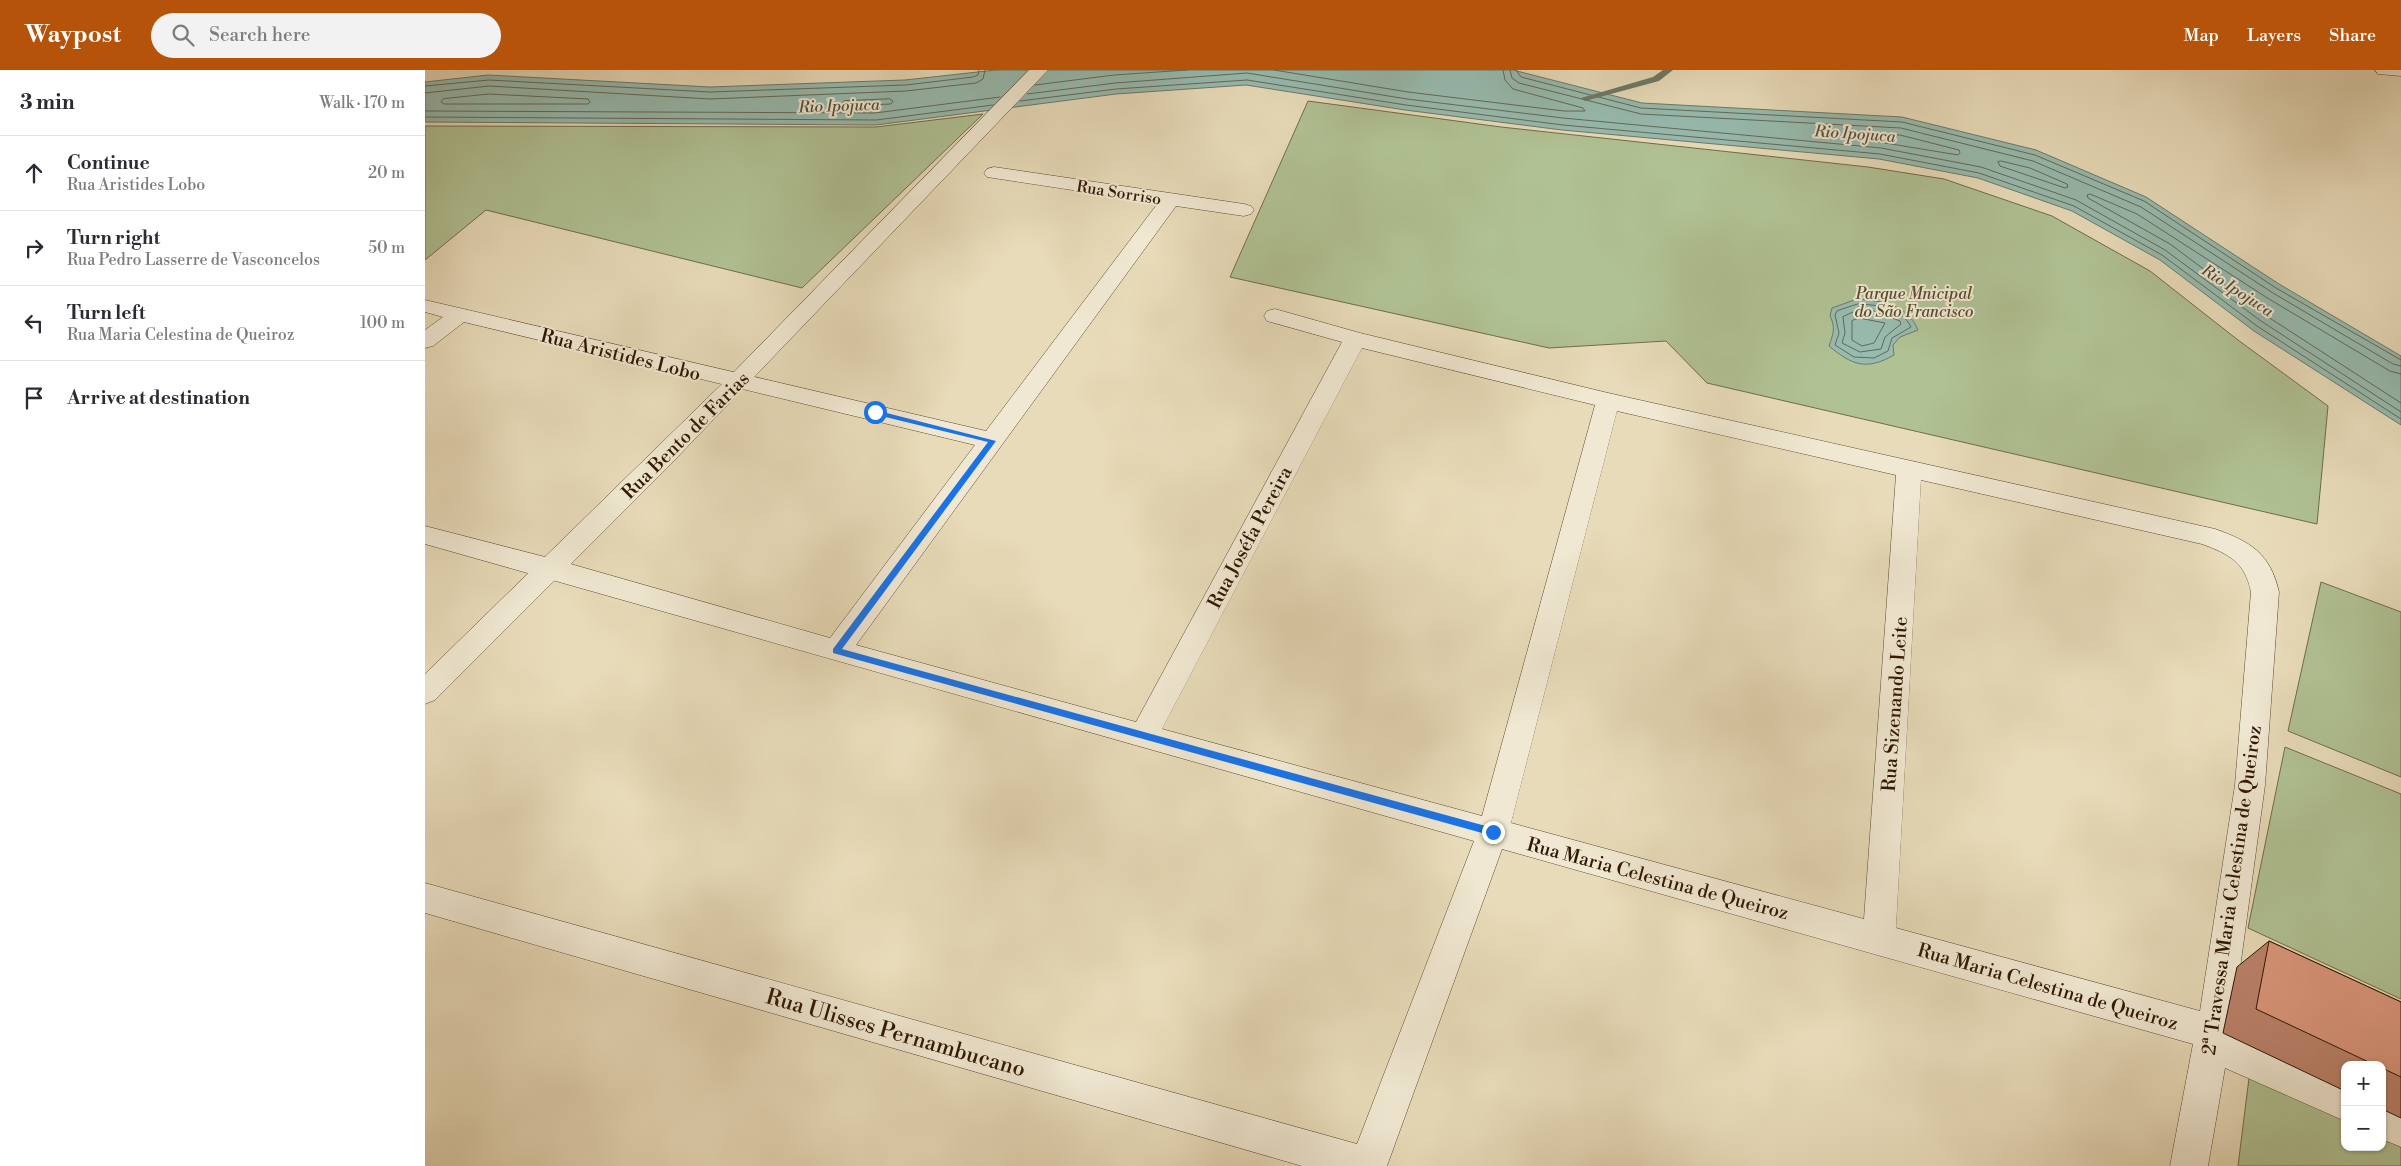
<!DOCTYPE html>
<meta charset="utf-8">
<style>
body{margin:0;font-family:"Libre Bodoni",serif;background:#f2f2f3;color:#2b2b33}
.controls{position:absolute;right:15px;bottom:15px;display:grid;overflow:hidden;border-radius:10px;box-shadow:0 1px 4px #0004}
.controls button{width:45px;height:45px;display:grid;place-items:center;padding:0;border:0;border-bottom:1px solid #e1e1e2;background:#fff;color:#2b2b33;font:25px sans-serif}
.stop{position:absolute;width:15px;height:15px;margin:-11px;border:4px solid #1a73e8;border-radius:50%;background:#fff}
.stop.end{background:#1a73e8;border-color:#fff;box-shadow:0 1px 5px #0008}
.list{margin:0;padding:0;list-style:none}
h2{display:flex;justify-content:space-between;align-items:center;height:65px;margin:0;padding:0 20px;font-size:21px}
h2 small{font-size:16px;font-weight:400;color:#7c7c81}
.list li{display:grid;grid-template-columns:32px 1fr auto;gap:15px;align-items:center;box-sizing:border-box;height:75px;padding:0 20px;border-top:1px solid #e1e1e2}
.list b{display:block;font-size:19px;white-space:nowrap}
.list p{margin:0;font-size:16px;white-space:nowrap;color:#7c7c81}
.list em{font-size:16px;font-style:normal;color:#7c7c81}
.icon{flex:none;width:28px;height:28px;fill:none;stroke:currentColor;stroke-width:2;stroke-linecap:round;stroke-linejoin:round}
.map{position:relative;flex:none;width:1976px;height:1096px;overflow:hidden}
header{display:flex;align-items:center;gap:30px;box-sizing:border-box;height:70px;padding:0 25px;background:#b45309;color:#fff}
header strong{font-size:24px}
nav{display:flex;gap:28px;margin-inline-start:auto;font-size:18px}
.search{width:350px;height:45px;background:#f2f2f3;display:flex;align-items:center;gap:12px;box-sizing:border-box;padding:0 18px;border-radius:28px;color:#7c7c81;font-size:19px}
main{display:flex}
aside{flex:1;background:#fff}
.map>svg:first-child{display:block}
.green{fill:#b0c193;stroke:#706c4a}
.water{fill:#97bbaf;stroke:#6e7969}
.lines{fill:none;stroke-linecap:round;stroke-linejoin:round}
.shore{stroke:#646958;stroke-width:1}
.stream{fill:#6e7969;fill-rule:evenodd}
.minor-casing{stroke:#5e482e;stroke-width:1}
.tertiary-casing{stroke:#5e482e;stroke-width:1}
.minor{fill:#f0e8d2;fill-rule:evenodd}
.tertiary{fill:#f0e8d2;fill-rule:evenodd}
.wall{fill:#bc836c;stroke:#301700}
.building{fill:#db987d;stroke:#301700}
.route{fill:#1a73e8}
.labels{text-anchor:middle;stroke-width:4;stroke-linejoin:round;paint-order:stroke}
.far-water-label{font-size:16px;font-style:italic;fill:#54503d;stroke:#f0e8d2}
.far-street-label{font-size:16px;fill:#301700;stroke:#f0e8d2}
.far-park-label{font-size:16px;font-style:italic;fill:#564a2c;stroke:#f0e8d2}
.street-label{font-size:19px;fill:#301700;stroke:#f0e8d2}
.near-street-label{font-size:22px;fill:#301700;stroke:#f0e8d2}
</style>
<header>
<strong>Waypost</strong>
<div class="search"><svg class="icon" aria-label="search" viewBox="0 0 24 24"><circle cx="10" cy="10" r="6"/><path d="M15 15l6 6"/></svg>Search here</div>
<nav><a>Map</a><a>Layers</a><a>Share</a></nav>
</header>
<main>
<aside>
<h2>3 min<small>Walk · 170 m</small></h2>
<ul class="list">
<li><svg class="icon" aria-label="ahead" viewBox="0 0 24 24"><path d="M12 20V5M6 11l6-6 6 6"/></svg><div><b>Continue</b><p>Rua Aristides Lobo</p></div><em>20 m</em></li>
<li><svg class="icon" aria-label="right" viewBox="0 0 24 24"><path d="M7 20v-9h11M14 6l5 5-5 5"/></svg><div><b>Turn right</b><p>Rua Pedro Lasserre de Vasconcelos</p></div><em>50 m</em></li>
<li><svg class="icon" aria-label="left" viewBox="0 0 24 24"><path d="M17 20v-9H6M10 6l-5 5 5 5"/></svg><div><b>Turn left</b><p>Rua Maria Celestina de Queiroz</p></div><em>100 m</em></li>
<li><svg class="icon" aria-label="arrive" viewBox="0 0 24 24"><path d="M6 21V4h12l-3 4 3 4H6"/></svg><div><b>Arrive at destination</b></div></li>
</ul>
</aside>
<div class="map">
<svg width="1976" height="1096" viewBox="0 0 1976 1096">
<rect width="100%" height="100%" fill="#e8dbb9"/>
<filter id="stains"><feTurbulence type="fractalNoise" baseFrequency=".004" numOctaves="4"/><feColorMatrix values="0 0 0 0 .2 0 0 0 0 .09 0 0 0 0 .02 0 0 0 .5 -.17"/></filter>
<radialGradient id="worn" r=".72"><stop offset=".6" stop-color="#630" stop-opacity="0"/><stop offset="1" stop-color="#630" stop-opacity=".3"/></radialGradient>
<g class="green">
<polygon points="883,31 1076,57 1443,97 1519,109 1627,146 1725,201 1813,270 1903,336 1892,454 1282,313 1241,271 1124,278 805,207"/>
<polygon points="558,44 377,218 61,140 0,190 0,56 451,57"/>
<polygon points="1896,512 1976,542 1976,707 1863,661"/>
<polygon points="1860,677 1976,724 1976,929 1823,858"/>
<polygon points="1825,1000 1920,1049 1920,1077 1957,1077 1957,1068 1976,1077 1976,1096 1813,1096"/>
</g>
<g class="water">
<polygon points="571,0 1088,0 1217,33 1477,47 1611,80 1721,127 1854,214 1976,286 1976,355 1829,261 1735,190 1647,141 1553,108 1454,89 1137,60 980,40 821,15 691,24 451,55 0,52 0,12 63,5 285,17 480,10"/>
<path d="M1432,229C1458,231 1482,234 1493,260L1475,267L1468,275L1469,285C1441,301 1427,295 1404,276C1408,264 1411,258 1405,246L1407,238Z"/>
</g>
<g class="lines">
<g class="shore">
<polyline points="849,0 983,22 1139,41 1160,41 1158,38 1088,19 1080,10 1078,0"/>
<polyline points="1085,0 1087,8 1094,13 1216,44 1476,58 1608,91 1716,137 1848,223 1968,294 1976,296"/>
<polyline points="1091,0 1096,7 1216,38 1477,52 1610,85 1719,131 1851,218 1976,290"/>
<polyline points="610,15 689,5 762,0"/>
<polyline points="0,16 64,10 285,22 481,15 548,7 553,5 554,0"/>
<polyline points="0,23 64,16 285,29 481,21 551,13 558,9 560,0"/>
<polygon points="64,24 163,29 165,32 163,34 19,34 16,32 18,29"/>
<polyline points="602,24 690,13 822,3 982,29 1138,48 1456,78 1556,97 1651,130 1740,180 1836,251 1976,342"/>
<polygon points="465,29 468,31 466,34 419,36 417,34 419,31"/>
<polyline points="595,31 691,19 822,10 981,35 1138,55 1455,84 1554,103 1649,136 1737,185 1832,256 1976,349"/>
<polyline points="0,41 450,43 575,27"/>
<polyline points="0,47 451,50 568,35"/>
<polygon points="1431,63 1475,65 1534,80 1535,83 1533,85 1430,68 1428,65"/>
<polygon points="1576,91 1605,98 1642,114 1643,117 1640,118 1575,96 1573,92"/>
<path d="M1433,234C1453,235 1476,237 1486,257L1467,268L1463,281L1449,288L1429,287L1410,275L1414,263L1410,245L1412,241Z"/>
<polygon points="1433,240 1449,241 1475,251 1476,254 1460,267 1456,279 1435,282 1417,273 1420,263 1418,247"/>
<polygon points="1434,248 1460,253 1449,273 1437,276 1427,270 1427,251"/>
<polyline points="1976,304 1965,301 1844,229 1712,144 1665,124 1662,125 1663,128 1745,174 1840,245 1976,333"/>
</g>
<polygon class="stream" points="1238,0 1248,0 1234,11 1160,31 1156,28 1228,7"/>
<g class="minor-casing">
<g id="minor">
<path d="M569,97L819,134L826,136L829,140L826,144L819,146L751,136L431,575L711,652L917,272L842,251L839,246L842,241L850,239L935,263L1183,323L1790,459C1826,472 1845,483 1854,522L1840,715L1806,964L1920,1014V1051L1800,998L1783,1096H1745L1768,974L1077,779L962,1096H877L0,843V813L932,1074L1049,771L0,474V456L128,489L405,568L550,375L39,252L8,276L0,278V260L18,247L0,242V230L561,361L733,133L562,107L559,103L562,99ZM937,278L1170,335L1057,746L737,659ZM1192,341L1471,405L1439,849L1086,753ZM1496,410L1777,474C1804,484 1820,492 1826,522L1810,715L1775,941L1471,858Z"/>
<polygon points="1957,1032 1976,1039 1976,1077 1957,1069"/>
</g>
</g>
<g class="tertiary-casing">
<g id="tertiary">
<polygon points="604,0 623,0 242,398 10,630 0,634 0,604 302,309"/>
<polygon points="1950,0 1976,0 1976,6 1953,4"/>
</g>
</g>
<use href="#minor" class="minor"/>
<use href="#tertiary" class="tertiary"/>
</g>
<polygon class="wall" points="1844,871 1976,932 1976,1048 1957,1039 1957,995 1920,995 1920,1021 1798,963 1812,897"/>
<polygon class="building" points="1844,871 1976,932 1976,1007 1957,998 1957,995 1950,995 1831,939"/>
<polygon class="route" points="450,340 571,371 417,579 1068,758 1072,762 1071,765 1068,766 408,583 408,579 563,372 448,344"/>
<g class="labels">
<g class="far-water-label">
<text transform="translate(414 35) rotate(-2)" y="6">Rio Ipojuca</text>
<text transform="translate(1430 63) rotate(4)" y="6">Rio Ipojuca</text>
<text transform="translate(1813 220) rotate(33)" y="6">Rio Ipojuca</text>
</g>
<g class="far-street-label">
<text transform="translate(694 122) rotate(9)" y="6">Rua Sorriso</text>
</g>
<g class="far-park-label">
<text x="1489" y="229">Parque Mnicipal<tspan x="1489" dy="18">do São Francisco</tspan></text>
</g>
<g class="street-label">
<text transform="translate(196 284) rotate(14)" y="7">Rua Aristides Lobo</text>
<text transform="translate(260 365) rotate(-45)" y="7">Rua Bento de Farias</text>
<text transform="translate(824 467) rotate(-62)" y="7">Rua Joséfa Pereira</text>
<text transform="translate(1469 634) rotate(-86)" y="7">Rua Sizenando Leite</text>
<text transform="translate(1233 808) rotate(15)" y="7">Rua Maria Celestina de Queiroz</text>
<text transform="translate(1806 820) rotate(-82)" y="7">2ª Travessa Maria Celestina de Queiroz</text>
<text transform="translate(1623 916) rotate(16)" y="7">Rua Maria Celestina de Queiroz</text>
</g>
<g class="near-street-label">
<text transform="translate(471 962) rotate(16)" y="8">Rua Ulisses Pernambucano</text>
</g>
</g>
<rect width="100%" height="100%" filter="url(#stains)"/>
<rect width="100%" height="100%" fill="url(#worn)"/>
</svg>
<div class="controls">
<button>+</button>
<button>−</button>
</div>
<div class="stop" style="left:450px;top:342px"></div>
<div class="stop end" style="left:1068px;top:762px"></div>
</div>
</main>
